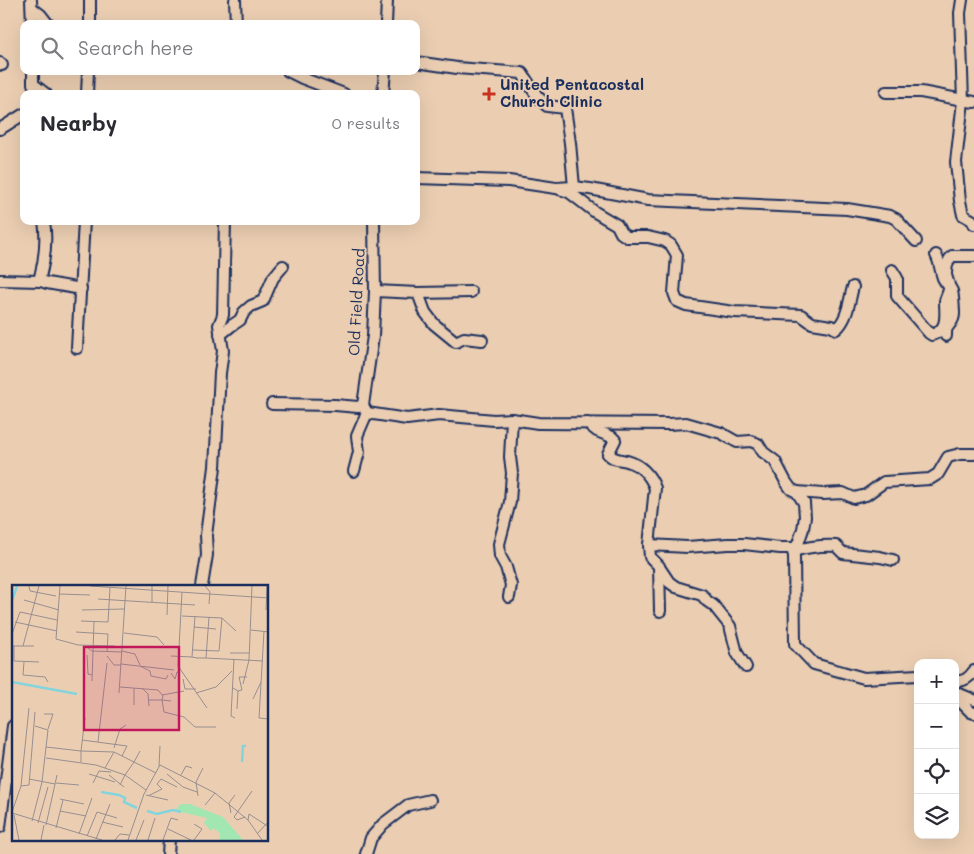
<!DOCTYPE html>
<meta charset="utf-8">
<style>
body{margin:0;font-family:Mali,sans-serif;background:#f2f2f3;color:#2b2b33}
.controls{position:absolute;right:15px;bottom:15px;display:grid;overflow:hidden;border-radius:10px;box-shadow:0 5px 20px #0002}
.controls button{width:45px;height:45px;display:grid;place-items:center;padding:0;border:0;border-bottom:1px solid #e1e1e2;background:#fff;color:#2b2b33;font:25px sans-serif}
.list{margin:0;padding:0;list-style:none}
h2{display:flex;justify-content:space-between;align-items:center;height:65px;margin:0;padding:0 20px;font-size:21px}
h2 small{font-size:16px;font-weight:400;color:#7c7c81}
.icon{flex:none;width:28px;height:28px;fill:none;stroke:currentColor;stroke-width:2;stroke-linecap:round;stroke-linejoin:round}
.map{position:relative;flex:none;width:974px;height:854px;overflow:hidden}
.search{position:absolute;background:#fff;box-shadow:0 5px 20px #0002;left:20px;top:20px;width:400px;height:55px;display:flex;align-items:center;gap:12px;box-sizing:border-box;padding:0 18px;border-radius:10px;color:#7c7c81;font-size:19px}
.panel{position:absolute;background:#fff;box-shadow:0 5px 20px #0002;left:20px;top:90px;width:400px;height:135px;border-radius:10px}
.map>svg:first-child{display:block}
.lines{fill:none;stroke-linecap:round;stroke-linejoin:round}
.street-casing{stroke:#1b2f5e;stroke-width:14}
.street{stroke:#ebceb2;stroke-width:10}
.poi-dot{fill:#c8321e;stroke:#ebceb2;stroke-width:2}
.labels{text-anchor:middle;stroke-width:4;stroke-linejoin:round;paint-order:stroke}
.poi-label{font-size:15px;font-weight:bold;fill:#1b2f5e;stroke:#ebceb2;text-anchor:start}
.street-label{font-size:15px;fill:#1b2f5e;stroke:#ebceb2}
.inset-river{fill:none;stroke:#83d4dc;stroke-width:2.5}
.inset-road{fill:none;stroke:#988e90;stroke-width:1}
.view{fill:#c2185b;fill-opacity:0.15;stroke:#c2185b;stroke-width:2.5}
.inset-edge{fill:none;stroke:#1b2f5e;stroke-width:2.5}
</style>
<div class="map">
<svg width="974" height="854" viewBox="0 0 974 854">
<rect width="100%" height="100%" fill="#ebceb2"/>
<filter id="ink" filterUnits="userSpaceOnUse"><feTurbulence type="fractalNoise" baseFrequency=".02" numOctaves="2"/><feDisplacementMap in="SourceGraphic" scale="10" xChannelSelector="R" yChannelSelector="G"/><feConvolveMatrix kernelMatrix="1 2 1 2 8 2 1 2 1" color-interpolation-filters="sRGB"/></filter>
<g filter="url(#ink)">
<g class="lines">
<g class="street-casing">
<g id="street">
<polyline points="31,0 32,24"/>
<polyline points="235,0 236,24"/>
<polyline points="962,0 960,13 963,101 956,162 960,201 963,215 972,220 974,224"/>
<polyline points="32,8 41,15 48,24"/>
<polyline points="90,24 90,0"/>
<polyline points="386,24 387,0"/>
<polyline points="416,62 457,68 522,73 537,96 547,106 565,108 570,143 574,187"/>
<polyline points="0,63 2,65"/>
<polyline points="33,71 33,84 46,94"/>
<polyline points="288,71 302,78 344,94"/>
<polyline points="886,92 921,92 974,102"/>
<polyline points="87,94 88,71"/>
<polyline points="383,94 385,71"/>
<polyline points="0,129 24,114"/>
<polyline points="416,178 509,181 556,188 574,187 590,189 648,200 847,209 890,216 896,219 916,241"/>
<path d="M559,189L569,192L595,212L617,225L621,233L627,237H648L665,241L671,245L677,255L674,293L677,301L686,305L734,312L801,315L812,323L831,326L836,329C848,319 849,301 853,287"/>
<path d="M44,221C47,240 45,258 40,277L41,281L47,283L81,289"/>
<path d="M936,255C940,262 940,270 943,278C945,283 950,286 952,291C953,293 954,311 954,314C954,321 950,323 947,328C946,330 946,334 946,336"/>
<path d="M892,270L897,278V296L929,333L932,335C949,329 945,315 945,301C946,296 950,291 949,286C949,282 946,278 946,274C946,268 947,261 952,256H974"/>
<polyline points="0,280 41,281"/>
<polyline points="375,291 418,293 425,312 434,324 456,342 464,338 482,340"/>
<polyline points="418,293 471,292"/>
<polyline points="220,335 231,326 240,320 244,312 251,306 263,301 273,278 283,266"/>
<polyline points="77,348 84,221"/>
<polyline points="272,404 335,405 358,407 363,405"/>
<polyline points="367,413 407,419 439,415 494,420 512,419 538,423 669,424 686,423 721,433 737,442 751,441 758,444 763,452 775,461 786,482 791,489 797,492 804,503 805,517 803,529 798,544 793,551"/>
<polyline points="367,413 363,405 373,336 375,291 374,221"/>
<path d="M587,423L597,431L612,437L615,440L608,454C614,460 619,459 627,461C641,465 650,475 655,488L649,545L650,557L659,566L660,611"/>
<polyline points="354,471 359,452 357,436 367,413"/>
<polyline points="797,492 823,494 843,493 854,498 866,495 884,482 930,479 938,474 948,457 960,454 974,454"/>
<polyline points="649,545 687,547 728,544 744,544 780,548 792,548 794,556 795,644 814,664 864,678 918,675"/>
<path d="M793,551C808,547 820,545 836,546L843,553L880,557L893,560"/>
<polyline points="659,567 669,582 676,587 702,595 707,601 714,606 730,626 737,653 746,667"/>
<polyline points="202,586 207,555 206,535 215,467 220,373 223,351 219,325 223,315 225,221"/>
<polyline points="509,597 511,585 506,567 500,556 499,544 510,502 512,473 510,457 512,419"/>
<path d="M955,681C964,682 969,678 974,671"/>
<polyline points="955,692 974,700"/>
<polyline points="955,696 971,712 974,713"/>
<polyline points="0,827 13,726"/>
<polyline points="168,854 169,840"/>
<polyline points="366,854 371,838 383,824 408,805 430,800"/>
</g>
</g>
<use href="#street" class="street"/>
</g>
</g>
<path class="poi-dot" d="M486.5 86.5h5v5h5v5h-5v5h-5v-5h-5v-5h5z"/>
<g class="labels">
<g class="poi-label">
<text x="500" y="90">United Pentacostal<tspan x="500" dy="17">Church Clinic</tspan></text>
</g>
<g class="street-label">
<text transform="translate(357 302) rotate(-87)" y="5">Old Field Road</text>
</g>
</g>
<g transform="translate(12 585)">
<rect width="256" height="256" fill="#ebceb2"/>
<path d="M169,219H178L211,232L231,255H208V248L201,243L199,246L192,238L195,233L169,227L164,224Z" fill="#a2e6b2"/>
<path class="inset-river" d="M0,16L5,1M0,97L65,109M230,177L231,161H234M89,207L107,210L113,213L112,217L125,223M135,226L145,229L161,225L169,227"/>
<path class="inset-road" d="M17,1L18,6L44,11M48,1L44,54L66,60L103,61M78,1L257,13M140,1V17M193,1L198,7L197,19M170,7L166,81L195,123M47,9L78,10M86,14L183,20M12,15L47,25M70,25L112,24M254,25L255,1M155,30L156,1M170,31L210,33L224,46M183,31L180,72L185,73H194L197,32M69,36L96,37L98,3M3,37L45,46M182,42L204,44M239,45L257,47M252,46L247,133L257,134M64,47L96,49L95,67M112,48L145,52L152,60M0,49L8,27L45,35M0,61H22M2,61V76L27,77M11,61L27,1M75,62L80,66L110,67M181,65L207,66L210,33M110,66L123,69L128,80M218,68H237M75,70L76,89L80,90M95,71L102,80H109M159,71L180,72M194,73L251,76M222,74L219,131L223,133M237,75L240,1M12,77L11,90L33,92L36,97M109,79L162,85M128,81L138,86L139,91L154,94L156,90M159,88L163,94L165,87H168M171,94L173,104H184M80,96L82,37M231,99L237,75M108,102L146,105L151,111L150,115L159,116M130,103L136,109L137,121M221,103L226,106L225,124M226,106L230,105L227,92H235M107,108L114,1M184,108L204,102L220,86M150,110L172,106M241,114L249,97M136,115H150L152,127L172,132L183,142H204M122,120V103M32,129H41L36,144M70,155L115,161L110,171M86,157L95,78M34,162L69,166L73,133M102,163L108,144L114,140M102,167L122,177L128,166M34,173L84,180L113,190L122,177L144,188M69,177V166L102,167L93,183M147,181L148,161M77,189L103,197M155,189L171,202L185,207M97,190L112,202M169,190L174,181L180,183M17,194L43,199M44,198L67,200M81,198L87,186L99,187M108,200L113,190L134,205M9,201L17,200L23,127M134,210L156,215M136,211L150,204L145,199L149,194L165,202M186,211L184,197L191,183M48,214L72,219M193,220L203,208M48,226L74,231M0,227L9,201L17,123M0,228L90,255M219,228L217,218L223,210M2,230L7,255M233,232L225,235L222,232L240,206M236,235L237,229L257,242M20,236L30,197L36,145L23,141M90,237L111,242M26,238L36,202M182,239L190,244L182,255M34,240L45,190M44,243L51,215M156,244L179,255M67,249L80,213M245,249L257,236M75,251L85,227L105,233M84,254L98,219M29,255L32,240M103,255L108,249L117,250M116,255L132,209L148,180L203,208L236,235L250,255M124,255L132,235M136,255L143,233M151,255L159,233L166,235"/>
<path class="view" d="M72,62H167V145H72Z"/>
<rect width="256" height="256" class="inset-edge"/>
</g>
</svg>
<div class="controls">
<button>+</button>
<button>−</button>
<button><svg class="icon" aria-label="locate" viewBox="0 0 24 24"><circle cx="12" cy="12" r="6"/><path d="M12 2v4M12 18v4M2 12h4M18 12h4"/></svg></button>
<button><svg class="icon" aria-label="layers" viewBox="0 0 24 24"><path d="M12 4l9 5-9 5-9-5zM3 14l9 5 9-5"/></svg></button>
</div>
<div class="search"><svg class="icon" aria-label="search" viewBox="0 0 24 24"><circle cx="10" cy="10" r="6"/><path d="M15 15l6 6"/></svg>Search here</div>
<section class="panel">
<h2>Nearby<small>0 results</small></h2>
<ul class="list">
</ul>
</section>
</div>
